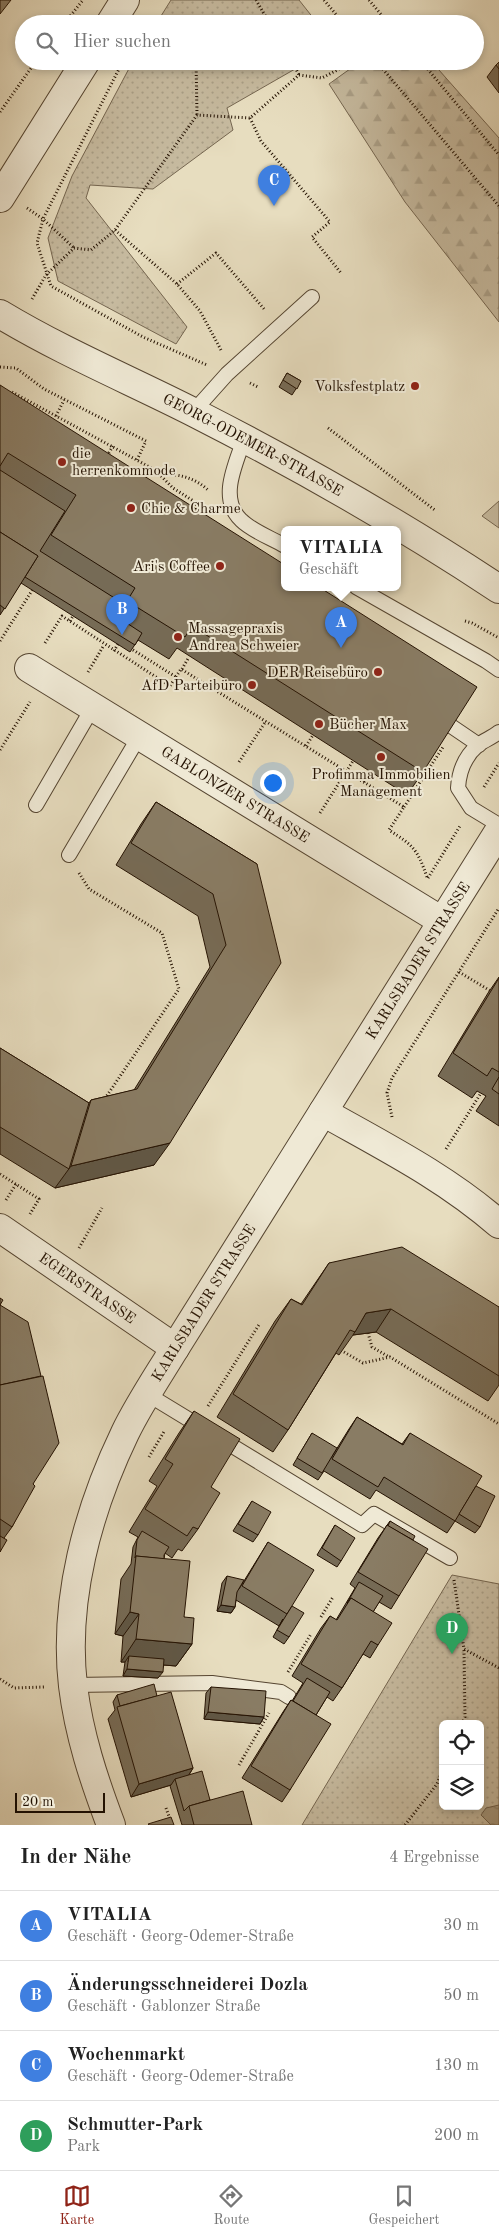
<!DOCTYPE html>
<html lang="de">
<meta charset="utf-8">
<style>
body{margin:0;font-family:"Old Standard TT",serif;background:#f6f6f6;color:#222}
.controls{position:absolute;right:15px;bottom:15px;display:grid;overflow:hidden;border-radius:8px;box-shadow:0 2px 8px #0003}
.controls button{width:45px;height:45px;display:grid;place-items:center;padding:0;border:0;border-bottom:1px solid #e0e0e0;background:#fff;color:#222;font:25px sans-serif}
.scale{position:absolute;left:15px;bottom:12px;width:90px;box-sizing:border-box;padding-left:5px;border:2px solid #241202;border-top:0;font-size:14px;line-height:18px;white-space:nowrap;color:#241202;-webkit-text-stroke:4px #efe9d5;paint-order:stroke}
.you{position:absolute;left:272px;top:782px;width:18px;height:18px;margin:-12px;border:4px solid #fff;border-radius:50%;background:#1a73e8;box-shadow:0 0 0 8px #1a73e833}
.badge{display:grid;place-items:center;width:32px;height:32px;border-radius:50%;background:#8f2418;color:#fff;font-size:16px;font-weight:700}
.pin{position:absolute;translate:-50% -41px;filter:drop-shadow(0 1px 2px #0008)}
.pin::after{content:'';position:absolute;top:26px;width:18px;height:15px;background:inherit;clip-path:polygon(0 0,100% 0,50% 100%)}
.popup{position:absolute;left:281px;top:526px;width:120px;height:65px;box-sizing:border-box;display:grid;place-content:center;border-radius:8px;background:#fff;filter:drop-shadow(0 1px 4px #0005);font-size:16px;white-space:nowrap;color:#767676}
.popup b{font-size:19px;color:#222}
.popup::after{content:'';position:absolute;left:50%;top:100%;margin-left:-10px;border:10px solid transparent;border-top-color:#fff}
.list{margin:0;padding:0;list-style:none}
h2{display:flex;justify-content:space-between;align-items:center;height:65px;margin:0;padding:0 20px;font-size:21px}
h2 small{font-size:16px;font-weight:400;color:#767676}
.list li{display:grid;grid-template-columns:32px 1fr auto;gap:15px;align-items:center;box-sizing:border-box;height:70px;padding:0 20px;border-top:1px solid #e0e0e0}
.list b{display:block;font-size:19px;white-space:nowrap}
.list p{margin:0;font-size:16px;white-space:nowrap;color:#767676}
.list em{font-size:16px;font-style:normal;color:#767676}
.icon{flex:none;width:28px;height:28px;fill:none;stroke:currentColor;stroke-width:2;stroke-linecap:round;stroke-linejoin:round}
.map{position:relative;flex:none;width:499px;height:1825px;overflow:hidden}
.search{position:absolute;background:#fff;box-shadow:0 2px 8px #0003;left:15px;right:15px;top:15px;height:55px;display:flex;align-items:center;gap:12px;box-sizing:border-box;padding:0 18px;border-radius:28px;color:#767676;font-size:19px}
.sheet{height:345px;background:#fff}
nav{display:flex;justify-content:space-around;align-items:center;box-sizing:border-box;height:70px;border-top:1px solid #e0e0e0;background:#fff;font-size:14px;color:#767676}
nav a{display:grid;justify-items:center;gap:2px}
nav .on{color:#8f2418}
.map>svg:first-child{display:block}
.grass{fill:#c6ba9f;stroke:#756650}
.forest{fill:url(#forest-firs);stroke:#756650}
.park{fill:url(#park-dots);stroke:#756650;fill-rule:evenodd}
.water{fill:url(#water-ripples);stroke:#71624d}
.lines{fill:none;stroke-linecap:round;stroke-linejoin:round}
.service-casing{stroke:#554531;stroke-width:16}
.minor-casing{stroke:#554531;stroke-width:30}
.tertiary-casing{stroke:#554531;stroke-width:30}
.path{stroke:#241202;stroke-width:3;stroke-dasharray:1 2.5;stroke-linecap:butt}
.service{stroke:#efe9d5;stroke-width:14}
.minor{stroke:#efe9d5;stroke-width:28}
.tertiary{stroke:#efe9d5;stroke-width:28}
.wall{fill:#766b56;stroke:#241202}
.shaded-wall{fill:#605746;stroke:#241202}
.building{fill:#897c64;stroke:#241202}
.poi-dot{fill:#8f2418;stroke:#efe9d5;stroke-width:2}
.labels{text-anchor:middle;stroke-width:4;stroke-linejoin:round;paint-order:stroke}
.poi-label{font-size:15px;fill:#241202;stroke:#efe9d5;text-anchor:end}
.street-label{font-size:15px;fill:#241202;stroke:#efe9d5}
</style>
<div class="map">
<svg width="499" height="1825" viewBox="0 0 499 1825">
<defs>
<pattern id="forest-firs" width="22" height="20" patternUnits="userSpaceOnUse" patternTransform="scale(1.25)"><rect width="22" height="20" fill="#c6ba9f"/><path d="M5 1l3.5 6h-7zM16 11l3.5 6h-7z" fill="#aa9f87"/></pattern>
<pattern id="park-dots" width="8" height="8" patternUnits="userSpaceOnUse" patternTransform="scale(1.25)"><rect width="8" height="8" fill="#c6ba9f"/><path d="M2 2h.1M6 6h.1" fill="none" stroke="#aa9f87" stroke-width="1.8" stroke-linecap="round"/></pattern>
<pattern id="water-ripples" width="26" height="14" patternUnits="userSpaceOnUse" patternTransform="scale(1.25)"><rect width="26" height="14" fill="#a5987f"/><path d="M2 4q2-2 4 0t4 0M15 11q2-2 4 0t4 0" fill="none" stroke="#867b66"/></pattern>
</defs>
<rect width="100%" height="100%" fill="#e7ddbf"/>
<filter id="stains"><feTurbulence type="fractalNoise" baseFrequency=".004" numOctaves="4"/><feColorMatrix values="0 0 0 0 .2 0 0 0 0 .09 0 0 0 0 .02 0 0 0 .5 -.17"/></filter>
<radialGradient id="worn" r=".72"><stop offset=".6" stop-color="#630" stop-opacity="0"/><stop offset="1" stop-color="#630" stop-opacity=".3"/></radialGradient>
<polygon class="grass" points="499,501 499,528 482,516"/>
<polygon class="forest" points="361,61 431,61 499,138 499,322 405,202 329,84"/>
<g class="park">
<polygon points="171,0 299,0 318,24 156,24"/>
<polygon points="133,61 309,61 227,108 233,130 153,189 90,185 86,198 187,327 176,344 58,281 48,238 72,176"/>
<path d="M452,1575L499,1584V1825H302ZM443,1724H480V1806H443Z"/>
</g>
<polygon class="water" points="499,1805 499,1825 491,1825 481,1815 486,1808"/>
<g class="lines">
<g class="service-casing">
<g id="service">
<polyline points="193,412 227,374 312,297"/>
<path d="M244,439C236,464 218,498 241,520C252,531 271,538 285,546"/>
<polyline points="356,587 486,661 499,670"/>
<polyline points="451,726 479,745"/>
<path d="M499,732C493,737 485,740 478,745C464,757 459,771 458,788L471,808L499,825"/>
<polyline points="36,805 93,707"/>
<polyline points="69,855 140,735"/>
<polyline points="147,1394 362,1525 374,1514 450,1558"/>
<polyline points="73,1685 212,1683 281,1692 289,1697"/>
</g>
</g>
<g class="minor-casing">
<g id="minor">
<path id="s1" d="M29,668L442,921"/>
<path d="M323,1112C385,1147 445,1177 499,1224"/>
<path id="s2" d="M0,1228L175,1348"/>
<path id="s3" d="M111,1825C94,1780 79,1735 73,1686C63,1600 88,1510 125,1433C139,1404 158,1376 175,1348L499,831"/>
</g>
</g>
<g class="tertiary-casing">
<g id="tertiary">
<polyline points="110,24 125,0"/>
<polyline points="0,198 86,61"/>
<path id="s4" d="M0,314C63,352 130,380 195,413C299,466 401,524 499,589"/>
</g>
</g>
<g class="path">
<polyline points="256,0 270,24"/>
<polyline points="324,0 344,24"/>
<polyline points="369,0 389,24"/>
<polyline points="64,24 83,0"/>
<polyline points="123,61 43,219 37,243 51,286 143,337 207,365"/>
<polyline points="196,61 197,115"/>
<polyline points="292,61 299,75"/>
<polyline points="376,61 499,206"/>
<polyline points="421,61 499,155"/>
<polyline points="0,112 36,61"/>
<polyline points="250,118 261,141 330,222 312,237 341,273"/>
<polyline points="27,208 43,219 74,248"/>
<polyline points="115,230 177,284 200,311 221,350"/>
<polyline points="177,284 216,253 265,310"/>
<polyline points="32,299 46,275 74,248 91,250 115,230 197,115 250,118 299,75 322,78 354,61"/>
<polyline points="0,367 16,368 44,389 146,441 137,460"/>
<polyline points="250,383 258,387"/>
<polyline points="12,392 155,470 173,488 195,502 199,513"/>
<polyline points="56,416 64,400"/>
<polyline points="328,428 436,511"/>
<polyline points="107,456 113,446"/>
<path d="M161,475C178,473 195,478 208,490"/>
<polyline points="70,621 73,616"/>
<polyline points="465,621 472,623 499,638"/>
<polyline points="0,641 33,589"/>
<path d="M45,643L62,616L170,686L181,669L404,807L389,830C414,846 417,849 427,877"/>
<polyline points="130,648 176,677"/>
<polyline points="114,651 118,644"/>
<polyline points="182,669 189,657"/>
<polyline points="88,672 104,645"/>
<polyline points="306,746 313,735"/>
<polyline points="0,750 30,702"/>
<polyline points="239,762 266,721"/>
<polyline points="364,782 371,772"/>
<polyline points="484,787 499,763"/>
<polyline points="404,807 443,747"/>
<polyline points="320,813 353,761"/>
<polyline points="79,873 89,889 162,933 179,989 106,1097"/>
<polyline points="428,878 460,826"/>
<polyline points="459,972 499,996"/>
<polyline points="392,1117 387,1093 392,1078 499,908"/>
<polyline points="446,1149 481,1093"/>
<polyline points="0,1174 39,1199 30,1214"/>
<polyline points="6,1200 16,1184"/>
<polyline points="79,1248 102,1208"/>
<polyline points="368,1333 372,1347 389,1357"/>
<polyline points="344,1352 363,1363 390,1357 499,1424"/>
<polyline points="208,1406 260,1323"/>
<polyline points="149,1457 165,1430"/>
<polyline points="454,1580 464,1649 499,1668"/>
<polyline points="321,1617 333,1597"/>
<polyline points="288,1672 311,1634"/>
<polyline points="0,1679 14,1688 44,1687"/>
<polyline points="462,1724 465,1717 464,1650"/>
<polyline points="239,1765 269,1713"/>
<polyline points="166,1808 172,1825"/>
<polyline points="405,1825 437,1784 443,1769"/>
</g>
<use href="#service" class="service"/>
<use href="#minor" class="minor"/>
<use href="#tertiary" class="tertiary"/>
</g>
<g class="wall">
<polygon points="499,62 499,93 487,77 496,65"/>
<polygon points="287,373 301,381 292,395 279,387"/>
<polygon points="0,385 423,772 407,795 177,648 169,659 138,640 130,652 21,583 0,615"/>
<polygon points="156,802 257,864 154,1165 55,1188 0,1154 0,1048 89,1103 91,1100 134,1090 210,967 198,916 116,865 141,824"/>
<polygon points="499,977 499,1126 476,1111 486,1096 477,1091 472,1098 438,1076 488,993"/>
<polygon points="329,1263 499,1307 499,1385 488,1401 376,1332 353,1335 339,1355 336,1353 288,1430 273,1452 217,1417 275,1321 291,1299 301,1304"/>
<polygon points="0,1298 0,1305 33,1484 12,1527 4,1538 0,1552"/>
<polygon points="194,1411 211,1487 198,1529 182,1551 178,1549 172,1558 165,1553 164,1559 184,1617 192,1644 176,1666 164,1665 158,1678 123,1676 125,1662 121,1662 123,1636 115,1634 121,1579 131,1564 133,1547 138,1537 129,1532 157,1486 149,1481 179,1433"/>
<polygon points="357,1417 402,1444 410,1433 473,1491 480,1527 475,1533 455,1521 447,1533 376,1490 370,1499 324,1471 318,1480 293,1465 312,1433 331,1458 349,1429"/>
<polygon points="252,1501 258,1535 253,1542 233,1531"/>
<polygon points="390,1521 413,1540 399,1596 391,1609 379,1602 373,1612 378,1645 370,1658 363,1654 342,1688 333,1701 327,1697 316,1715 290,1790 282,1802 242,1778 283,1712 291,1700 292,1701 303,1683 292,1676 321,1628 330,1616 336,1620 355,1588 350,1584 378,1538"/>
<polygon points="335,1525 341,1561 337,1567 317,1555"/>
<polygon points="268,1542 291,1607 289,1637 284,1644 273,1637 283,1619 279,1626 236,1600 235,1607 231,1613 217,1611 222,1583 227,1576 239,1589 260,1555"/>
<polygon points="211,1687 264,1717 260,1724 204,1719 206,1693"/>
<polygon points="117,1695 157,1696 193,1768 189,1775 210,1800 252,1825 182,1825 170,1786 171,1785 131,1797 108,1719 115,1710 113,1702"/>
</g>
<g class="shaded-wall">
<polygon points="170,1143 154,1165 55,1188 71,1166"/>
<polygon points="391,1309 376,1332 353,1335 366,1313"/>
<polygon points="221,1605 235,1607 231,1613 217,1611"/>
<polygon points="130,1612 139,1614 123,1636 115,1634"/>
<polygon points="136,1639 192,1644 176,1666 128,1662 129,1656 125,1662 121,1662"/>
<polygon points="127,1669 163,1672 158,1678 123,1676"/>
<polygon points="208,1712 264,1717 260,1724 204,1719"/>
<polygon points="193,1768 185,1781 175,1779 171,1785 131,1797 139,1784"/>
</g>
<g class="building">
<polygon points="0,0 11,0 0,14"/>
<polygon points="499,62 499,69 496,65"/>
<polygon points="287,373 301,381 297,389 283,380"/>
<polygon points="0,385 285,565 285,587 319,587 477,687 423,772 192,626 185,637 127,601 135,588 51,535 76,495 8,453 0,466"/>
<polygon points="0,470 65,511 40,551 124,604 116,616 142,633 135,645 25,577 38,556 0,532"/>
<polygon points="0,532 38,556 5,609 0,605"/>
<polygon points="156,802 257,864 281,963 170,1143 71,1166 91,1100 137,1089 226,945 213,894 131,843"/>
<polygon points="499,978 499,1072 492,1068 487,1076 453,1053"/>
<polygon points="0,1048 89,1103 69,1169 0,1127"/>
<polygon points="499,1077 499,1094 492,1089"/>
<polygon points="402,1247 499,1307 499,1376 391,1309 366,1313 355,1332 350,1330 288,1430 233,1394 291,1299 302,1305 329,1263"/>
<polygon points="0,1298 3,1300 0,1305 28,1322 41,1376 0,1385"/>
<polygon points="43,1376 59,1443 33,1484 35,1486 12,1527 0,1519 0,1385"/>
<polygon points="194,1411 240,1439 211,1487 220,1493 198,1529 193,1527 187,1536 145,1509 173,1464 165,1459"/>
<polygon points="357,1417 403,1445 410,1433 482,1476 455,1521 384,1477 378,1487 332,1459"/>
<polygon points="312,1433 337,1448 322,1473 297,1458"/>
<polygon points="476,1486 495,1496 480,1527 459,1514"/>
<polygon points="252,1501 271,1512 258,1535 238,1524"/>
<polygon points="390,1521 415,1536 413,1540 388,1526"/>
<polygon points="335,1525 355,1538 341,1561 322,1548"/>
<polygon points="387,1525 428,1549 399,1596 358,1572"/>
<polygon points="142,1531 169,1547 164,1555 164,1559 136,1556 135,1558 137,1540"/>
<polygon points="0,1536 7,1540 0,1552"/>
<polygon points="268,1542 314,1570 287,1614 242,1586"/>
<polygon points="136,1556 190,1561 184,1617 194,1618 192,1644 136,1639 139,1614 130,1612"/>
<polygon points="227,1576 244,1580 237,1592 235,1607 221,1605"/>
<polygon points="359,1582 383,1596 373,1612 351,1598 347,1603"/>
<polygon points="351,1598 392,1623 378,1645 371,1641 342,1688 301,1664 330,1616 337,1620"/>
<polygon points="292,1606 304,1613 289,1637 277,1630"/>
<polygon points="129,1656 164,1659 163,1672 127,1669"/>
<polygon points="307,1678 330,1692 316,1715 293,1701"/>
<polygon points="154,1684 157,1696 120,1706 117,1695"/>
<polygon points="211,1687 266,1691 264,1717 208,1712"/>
<polygon points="171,1692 193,1768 139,1784 117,1707"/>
<polygon points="291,1700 331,1724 290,1790 251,1766"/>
<polygon points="202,1771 210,1800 189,1806 184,1811 175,1779"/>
<polygon points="243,1791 252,1825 194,1825 189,1806"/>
<polygon points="171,1817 174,1825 149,1825 148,1824"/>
</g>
<g class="poi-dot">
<circle cx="415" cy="386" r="5"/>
<circle cx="62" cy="462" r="5"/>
<circle cx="131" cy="508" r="5"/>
<circle cx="220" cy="566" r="5"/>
<circle cx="178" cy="637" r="5"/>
<circle cx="378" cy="672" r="5"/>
<circle cx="252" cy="685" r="5"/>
<circle cx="319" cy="724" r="5"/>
<circle cx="381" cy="757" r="5"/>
</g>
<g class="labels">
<g class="poi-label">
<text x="405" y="391">Volksfestplatz</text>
<text x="72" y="458" text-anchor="start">die<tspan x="72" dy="17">herrenkommode</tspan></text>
<text x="141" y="513" text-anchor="start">Chic &amp; Charme</text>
<text x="210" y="571">Ari's Coffee</text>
<text x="188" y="633" text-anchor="start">Massagepraxis<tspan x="188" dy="17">Andrea Schweier</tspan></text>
<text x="368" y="677">DER Reisebüro</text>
<text x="242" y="690">AfD Parteibüro</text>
<text x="329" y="729" text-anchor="start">Bücher Max</text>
<text x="381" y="779" text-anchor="middle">Profimma Immobilien<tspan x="381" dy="17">Management</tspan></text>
</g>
<g class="street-label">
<text dy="5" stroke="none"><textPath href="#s4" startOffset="285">GEORG-ODEMER-STRASSE</textPath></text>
<text dy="5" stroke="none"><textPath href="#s1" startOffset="242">GABLONZER STRASSE</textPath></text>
<text dy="5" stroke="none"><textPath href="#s3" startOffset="962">KARLSBADER STRASSE</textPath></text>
<text dy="5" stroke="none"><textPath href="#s2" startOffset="106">EGERSTRASSE</textPath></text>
<text dy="5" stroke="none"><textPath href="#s3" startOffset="558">KARLSBADER STRASSE</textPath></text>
</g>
</g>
<rect width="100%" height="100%" filter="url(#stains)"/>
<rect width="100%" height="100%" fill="url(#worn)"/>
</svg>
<div class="controls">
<button><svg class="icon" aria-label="locate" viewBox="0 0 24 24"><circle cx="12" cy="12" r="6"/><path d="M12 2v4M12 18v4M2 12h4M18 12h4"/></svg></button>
<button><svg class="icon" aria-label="layers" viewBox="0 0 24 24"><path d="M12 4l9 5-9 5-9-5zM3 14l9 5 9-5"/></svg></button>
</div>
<div class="scale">20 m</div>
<div class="you"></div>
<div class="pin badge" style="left:341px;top:648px;background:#3f7fe0">A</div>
<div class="popup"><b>VITALIA</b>Geschäft</div>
<div class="pin badge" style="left:122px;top:635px;background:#3f7fe0">B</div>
<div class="pin badge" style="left:274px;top:206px;background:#3f7fe0">C</div>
<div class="pin badge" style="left:452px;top:1654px;background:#2e9e5b">D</div>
<div class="search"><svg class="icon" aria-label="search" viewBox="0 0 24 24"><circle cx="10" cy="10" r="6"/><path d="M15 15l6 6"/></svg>Hier suchen</div>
</div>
<section class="sheet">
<h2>In der Nähe<small>4 Ergebnisse</small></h2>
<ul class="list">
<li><span class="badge" style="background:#3f7fe0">A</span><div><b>VITALIA</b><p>Geschäft · Georg-Odemer-Straße</p></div><em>30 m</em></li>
<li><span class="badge" style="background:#3f7fe0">B</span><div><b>Änderungsschneiderei Dozla</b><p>Geschäft · Gablonzer Straße</p></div><em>50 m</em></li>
<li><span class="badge" style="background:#3f7fe0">C</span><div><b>Wochenmarkt</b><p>Geschäft · Georg-Odemer-Straße</p></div><em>130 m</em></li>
<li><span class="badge" style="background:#2e9e5b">D</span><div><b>Schmutter-Park</b><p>Park</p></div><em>200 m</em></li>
</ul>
</section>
<nav>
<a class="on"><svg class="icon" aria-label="map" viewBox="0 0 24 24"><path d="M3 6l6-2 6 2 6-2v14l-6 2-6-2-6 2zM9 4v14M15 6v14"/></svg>Karte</a>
<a><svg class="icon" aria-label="directions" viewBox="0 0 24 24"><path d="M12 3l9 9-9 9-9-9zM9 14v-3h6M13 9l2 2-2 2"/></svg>Route</a>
<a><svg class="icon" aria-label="saved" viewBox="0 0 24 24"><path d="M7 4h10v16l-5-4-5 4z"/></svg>Gespeichert</a>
</nav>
